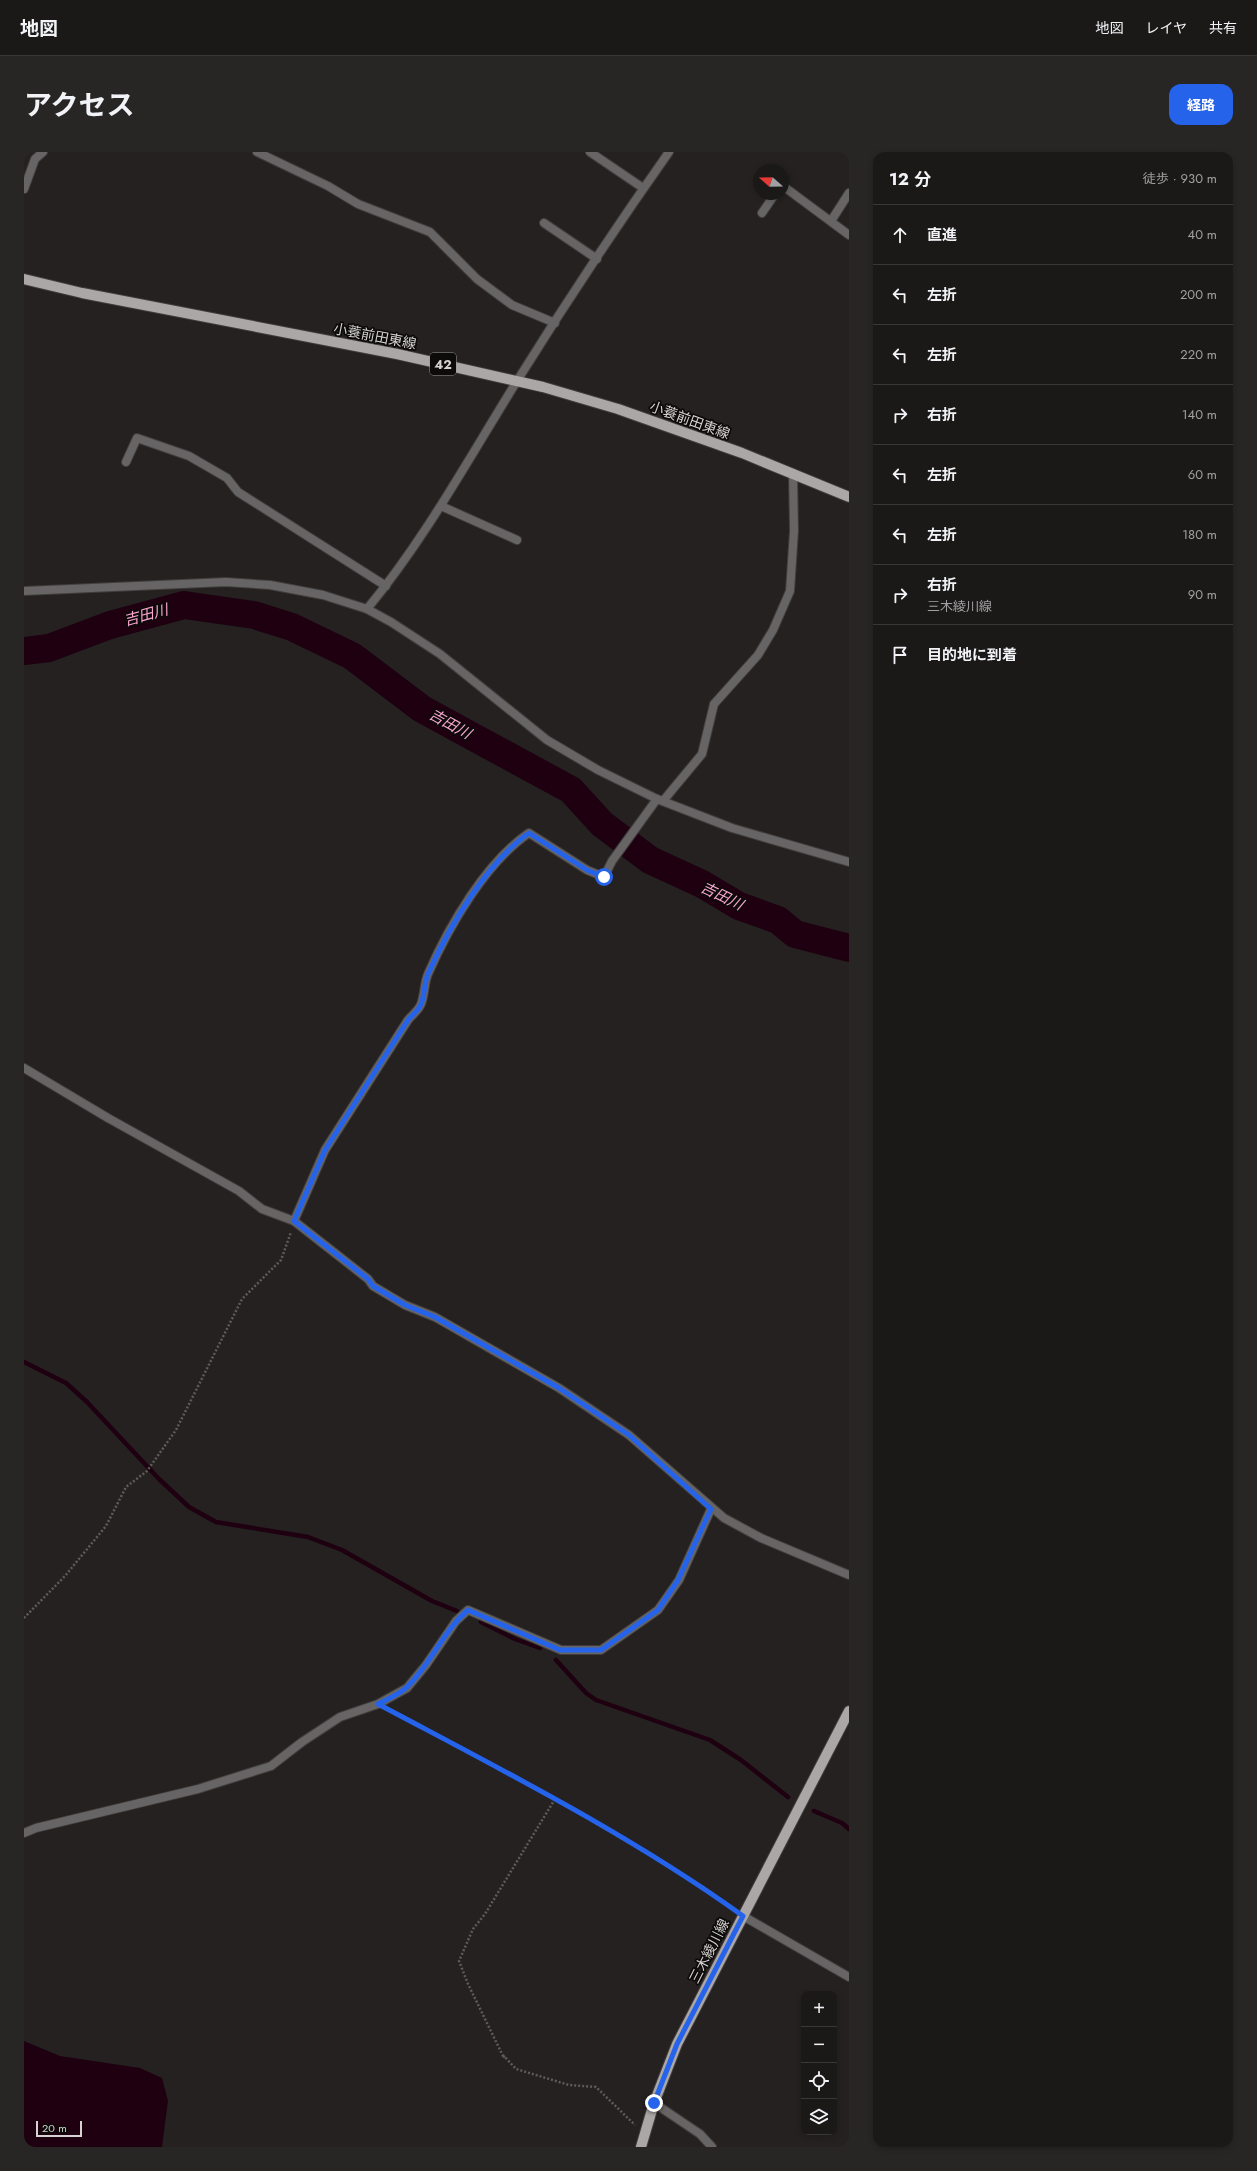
<!DOCTYPE html>
<html lang="ja">
<meta charset="utf-8">
<style>
body{margin:0;font-family:Jost,"Noto Sans JP",sans-serif;background:#282625;color:#f1f3f6}
.controls{position:absolute;right:12px;bottom:12px;display:grid;overflow:hidden;border-radius:8px;box-shadow:0 2px 6px #0003}
.controls button{width:36px;height:36px;display:grid;place-items:center;padding:0;border:0;border-bottom:1px solid #393837;background:#1b1918;color:#f1f3f6;font:20px sans-serif}
.compass{position:absolute;left:729px;top:12px;width:36px;height:36px;border-radius:50%;background:#1b1918;box-shadow:0 2px 6px #0003;rotate:290deg}
.scale{position:absolute;left:12px;bottom:10px;width:46px;box-sizing:border-box;padding-left:4px;border:2px solid #d6d3d2;border-top:0;font-size:11px;line-height:14px;white-space:nowrap;color:#d6d3d2;-webkit-text-stroke:3px #0c0b0a;paint-order:stroke}
.stop{position:absolute;width:12px;height:12px;margin:-9px;border:3px solid #2563eb;border-radius:50%;background:#fff}
.stop.end{background:#2563eb;border-color:#fff;box-shadow:0 1px 4px #0008}
.list{margin:0;padding:0;list-style:none}
h2{display:flex;justify-content:space-between;align-items:center;height:52px;margin:0;padding:0 16px;font-size:17px}
h2 small{font-size:13px;font-weight:400;color:#a0a0a2}
.list li{display:grid;grid-template-columns:26px 1fr auto;gap:12px;align-items:center;box-sizing:border-box;height:60px;padding:0 16px;border-top:1px solid #393837}
.list b{display:block;font-size:15px;white-space:nowrap}
.list p{margin:0;font-size:13px;white-space:nowrap;color:#a0a0a2}
.list em{font-size:13px;font-style:normal;color:#a0a0a2}
.icon{flex:none;width:22px;height:22px;fill:none;stroke:currentColor;stroke-width:2;stroke-linecap:round;stroke-linejoin:round}
.map{position:relative;flex:none;width:825px;height:1995px;overflow:hidden;border-radius:12px}
header{display:flex;align-items:center;gap:24px;box-sizing:border-box;height:56px;padding:0 20px;background:#1b1918;border-bottom:1px solid #393837}
header strong{font-size:19px}
nav{display:flex;gap:22px;margin-inline-start:auto;font-size:14px}
.intro{display:flex;align-items:center;justify-content:space-between;box-sizing:border-box;height:96px;padding:0 24px}
h1{margin:0;font-size:28px}
.button{padding:10px 18px;border-radius:12px;background:#2563eb;color:#fff;font-size:14px;font-weight:700}
main{display:flex;gap:24px;padding:0 24px}
aside{flex:1;background:#1b1918;border-radius:12px;box-shadow:0 2px 6px #0003}
.map>svg:first-child{display:block}
.water{fill:#1e0011}
.lines{fill:none;stroke-linecap:round;stroke-linejoin:round}
.stream{stroke:#1e0011;stroke-width:4.5}
.river{stroke:#1e0011;stroke-width:28}
.minor-casing{stroke:#403d3c;stroke-width:10}
.tertiary-casing{stroke:#403d3c;stroke-width:10}
.primary-casing{stroke:#403d3c;stroke-width:12}
.path{stroke:#5e5b5a;stroke-width:2.5;stroke-dasharray:2 2;stroke-linecap:butt}
.minor{stroke:#666464;stroke-width:8}
.tertiary{stroke:#666464;stroke-width:8}
.primary{stroke:#aba7a7;stroke-width:10}
.route{stroke:#2563eb;stroke-width:5}
.labels{text-anchor:middle;stroke-width:3.5;stroke-linejoin:round;paint-order:stroke}
.shield{fill:#0c0b0a;stroke:#999796;stroke-width:1}
.shield-label{font-size:13px;font-weight:bold;fill:#d6d3d2}
.street-label{font-size:14px;fill:#d6d3d2;stroke:#0c0b0a}
.water-label{font-size:15px;font-style:italic;fill:#fda5d3;stroke:#0c0b0a}
</style>
<header>
<strong>地図</strong>
<nav><a>地図</a><a>レイヤ</a><a>共有</a></nav>
</header>
<div class="intro"><h1>アクセス</h1><a class="button">経路</a></div>
<main>
<div class="map">
<svg width="825" height="1995" viewBox="0 0 825 1995">
<rect width="100%" height="100%" fill="#242120"/>
<polygon class="water" points="0,1889 36,1904 116,1916 138,1926 144,1949 138,1995 0,1995"/>
<g class="lines">
<g class="stream">
<polyline points="0,1210 42,1231 63,1250 135,1327 165,1355 192,1370 284,1385 318,1398 408,1449 433,1459"/>
<polyline points="457,1470 491,1487 516,1496"/>
<polyline points="532,1508 562,1541 572,1548 686,1588 717,1608 764,1645"/>
<polyline points="790,1659 818,1671 825,1677"/>
</g>
<polyline class="river" points="0,499 25,496 86,473 160,453 230,463 268,475 328,504 398,557 547,638 578,672 626,708 678,732 715,754 754,768 771,782 825,796"/>
<g class="minor-casing">
<g id="minor">
<polyline points="233,0 304,34 334,52 406,80 453,127 488,153 531,171"/>
<polyline points="566,0 619,36"/>
<polyline points="759,34 825,83"/>
<polyline points="0,37 11,7 19,0"/>
<polyline points="738,61 751,42"/>
<polyline points="807,69 825,41"/>
<polyline points="520,71 573,107"/>
<polyline points="102,310 113,286 165,304 203,326 214,340 362,434"/>
<polyline points="417,354 493,388"/>
<polyline points="0,439 202,430 246,433 299,443 343,457 367,470 416,502 523,588 574,618 633,647 708,676 825,710"/>
<path d="M343,457C401,387 445,306 493,229C541,152 592,75 645,0"/>
<polyline points="639,649 678,602 690,552 734,503 749,478 766,439 770,379 769,321"/>
<polyline points="0,916 84,966 215,1039 238,1057 270,1069 344,1127 349,1134 381,1153 411,1165 535,1236 605,1283 700,1366 737,1386 825,1423"/>
<path d="M270,1069L301,998L384,868C388,863 395,858 397,852C401,842 400,831 404,822C425,774 462,710 505,681L563,718L580,725L588,709L633,647"/>
<polyline points="0,1681 12,1676 174,1637 247,1614 278,1590 316,1565 354,1552 383,1536 402,1513 432,1469 444,1458 537,1498 577,1498 634,1458 655,1428 687,1357"/>
<polyline points="719,1764 825,1825"/>
</g>
</g>
<g class="tertiary-casing">
<polyline id="tertiary" points="630,1951 676,1982 688,1995"/>
</g>
<g class="primary-casing">
<g id="primary">
<polyline points="0,127 58,141 373,202 519,235 594,257 718,301 825,345"/>
<polyline points="617,1995 630,1951 653,1892 825,1559"/>
</g>
</g>
<g class="path">
<polyline points="0,1466 41,1424 82,1374 102,1335 123,1319 152,1278 218,1147 257,1108 267,1080"/>
<polyline points="365,1558 531,1647 681,1736 709,1757"/>
<polyline points="531,1647 461,1762 449,1777 435,1809 444,1832 480,1906 480,1904 492,1917 545,1933 572,1935 611,1973"/>
</g>
<use href="#minor" class="minor"/>
<use href="#tertiary" class="tertiary"/>
<use href="#primary" class="primary"/>
</g>
<g class="lines">
<path class="route" d="M580,725L563,718L505,681C463,710 425,775 404,822C400,831 401,843 397,852C395,858 388,863 384,868L301,998L270,1069L344,1127L349,1134L381,1153L411,1165L535,1236L605,1283L687,1357L654,1428L634,1458L577,1498H536L444,1458C419,1479 407,1512 383,1535C376,1542 364,1547 354,1552C478,1618 605,1682 719,1764L653,1892L630,1951"/>
</g>
<g class="labels">
<rect class="shield" x="406" y="201" width="26" height="22" rx="3"/>
<g class="shield-label">
<text x="419" y="217">42</text>
</g>
<g class="street-label">
<text transform="translate(351 184) rotate(11)" y="5">小蓑前田東線</text>
<text transform="translate(666 268) rotate(20)" y="5">小蓑前田東線</text>
<text transform="translate(685 1799) rotate(-63)" y="5">三木綾川線</text>
</g>
<g class="water-label">
<text transform="translate(122 463) rotate(-15)" y="5">吉田川</text>
<text transform="translate(426 572) rotate(29)" y="5">吉田川</text>
<text transform="translate(698 744) rotate(26)" y="5">吉田川</text>
</g>
</g>
</svg>
<div class="controls">
<button>+</button>
<button>−</button>
<button><svg class="icon" aria-label="locate" viewBox="0 0 24 24"><circle cx="12" cy="12" r="6"/><path d="M12 2v4M12 18v4M2 12h4M18 12h4"/></svg></button>
<button><svg class="icon" aria-label="layers" viewBox="0 0 24 24"><path d="M12 4l9 5-9 5-9-5zM3 14l9 5 9-5"/></svg></button>
</div>
<svg class="compass" viewBox="-18 -18 36 36"><path d="M0-13l5 13h-10z" fill="#e53935"/><path d="M0 13l5-13h-10z" fill="#a0a0a2"/></svg>
<div class="scale">20 m</div>
<div class="stop" style="left:580px;top:725px"></div>
<div class="stop end" style="left:630px;top:1951px"></div>
</div>
<aside>
<h2>12 分<small>徒歩 · 930 m</small></h2>
<ul class="list">
<li><svg class="icon" aria-label="ahead" viewBox="0 0 24 24"><path d="M12 20V5M6 11l6-6 6 6"/></svg><div><b>直進</b></div><em>40 m</em></li>
<li><svg class="icon" aria-label="left" viewBox="0 0 24 24"><path d="M17 20v-9H6M10 6l-5 5 5 5"/></svg><div><b>左折</b></div><em>200 m</em></li>
<li><svg class="icon" aria-label="left" viewBox="0 0 24 24"><path d="M17 20v-9H6M10 6l-5 5 5 5"/></svg><div><b>左折</b></div><em>220 m</em></li>
<li><svg class="icon" aria-label="right" viewBox="0 0 24 24"><path d="M7 20v-9h11M14 6l5 5-5 5"/></svg><div><b>右折</b></div><em>140 m</em></li>
<li><svg class="icon" aria-label="left" viewBox="0 0 24 24"><path d="M17 20v-9H6M10 6l-5 5 5 5"/></svg><div><b>左折</b></div><em>60 m</em></li>
<li><svg class="icon" aria-label="left" viewBox="0 0 24 24"><path d="M17 20v-9H6M10 6l-5 5 5 5"/></svg><div><b>左折</b></div><em>180 m</em></li>
<li><svg class="icon" aria-label="right" viewBox="0 0 24 24"><path d="M7 20v-9h11M14 6l5 5-5 5"/></svg><div><b>右折</b><p>三木綾川線</p></div><em>90 m</em></li>
<li><svg class="icon" aria-label="arrive" viewBox="0 0 24 24"><path d="M6 21V4h12l-3 4 3 4H6"/></svg><div><b>目的地に到着</b></div></li>
</ul>
</aside>
</main>
